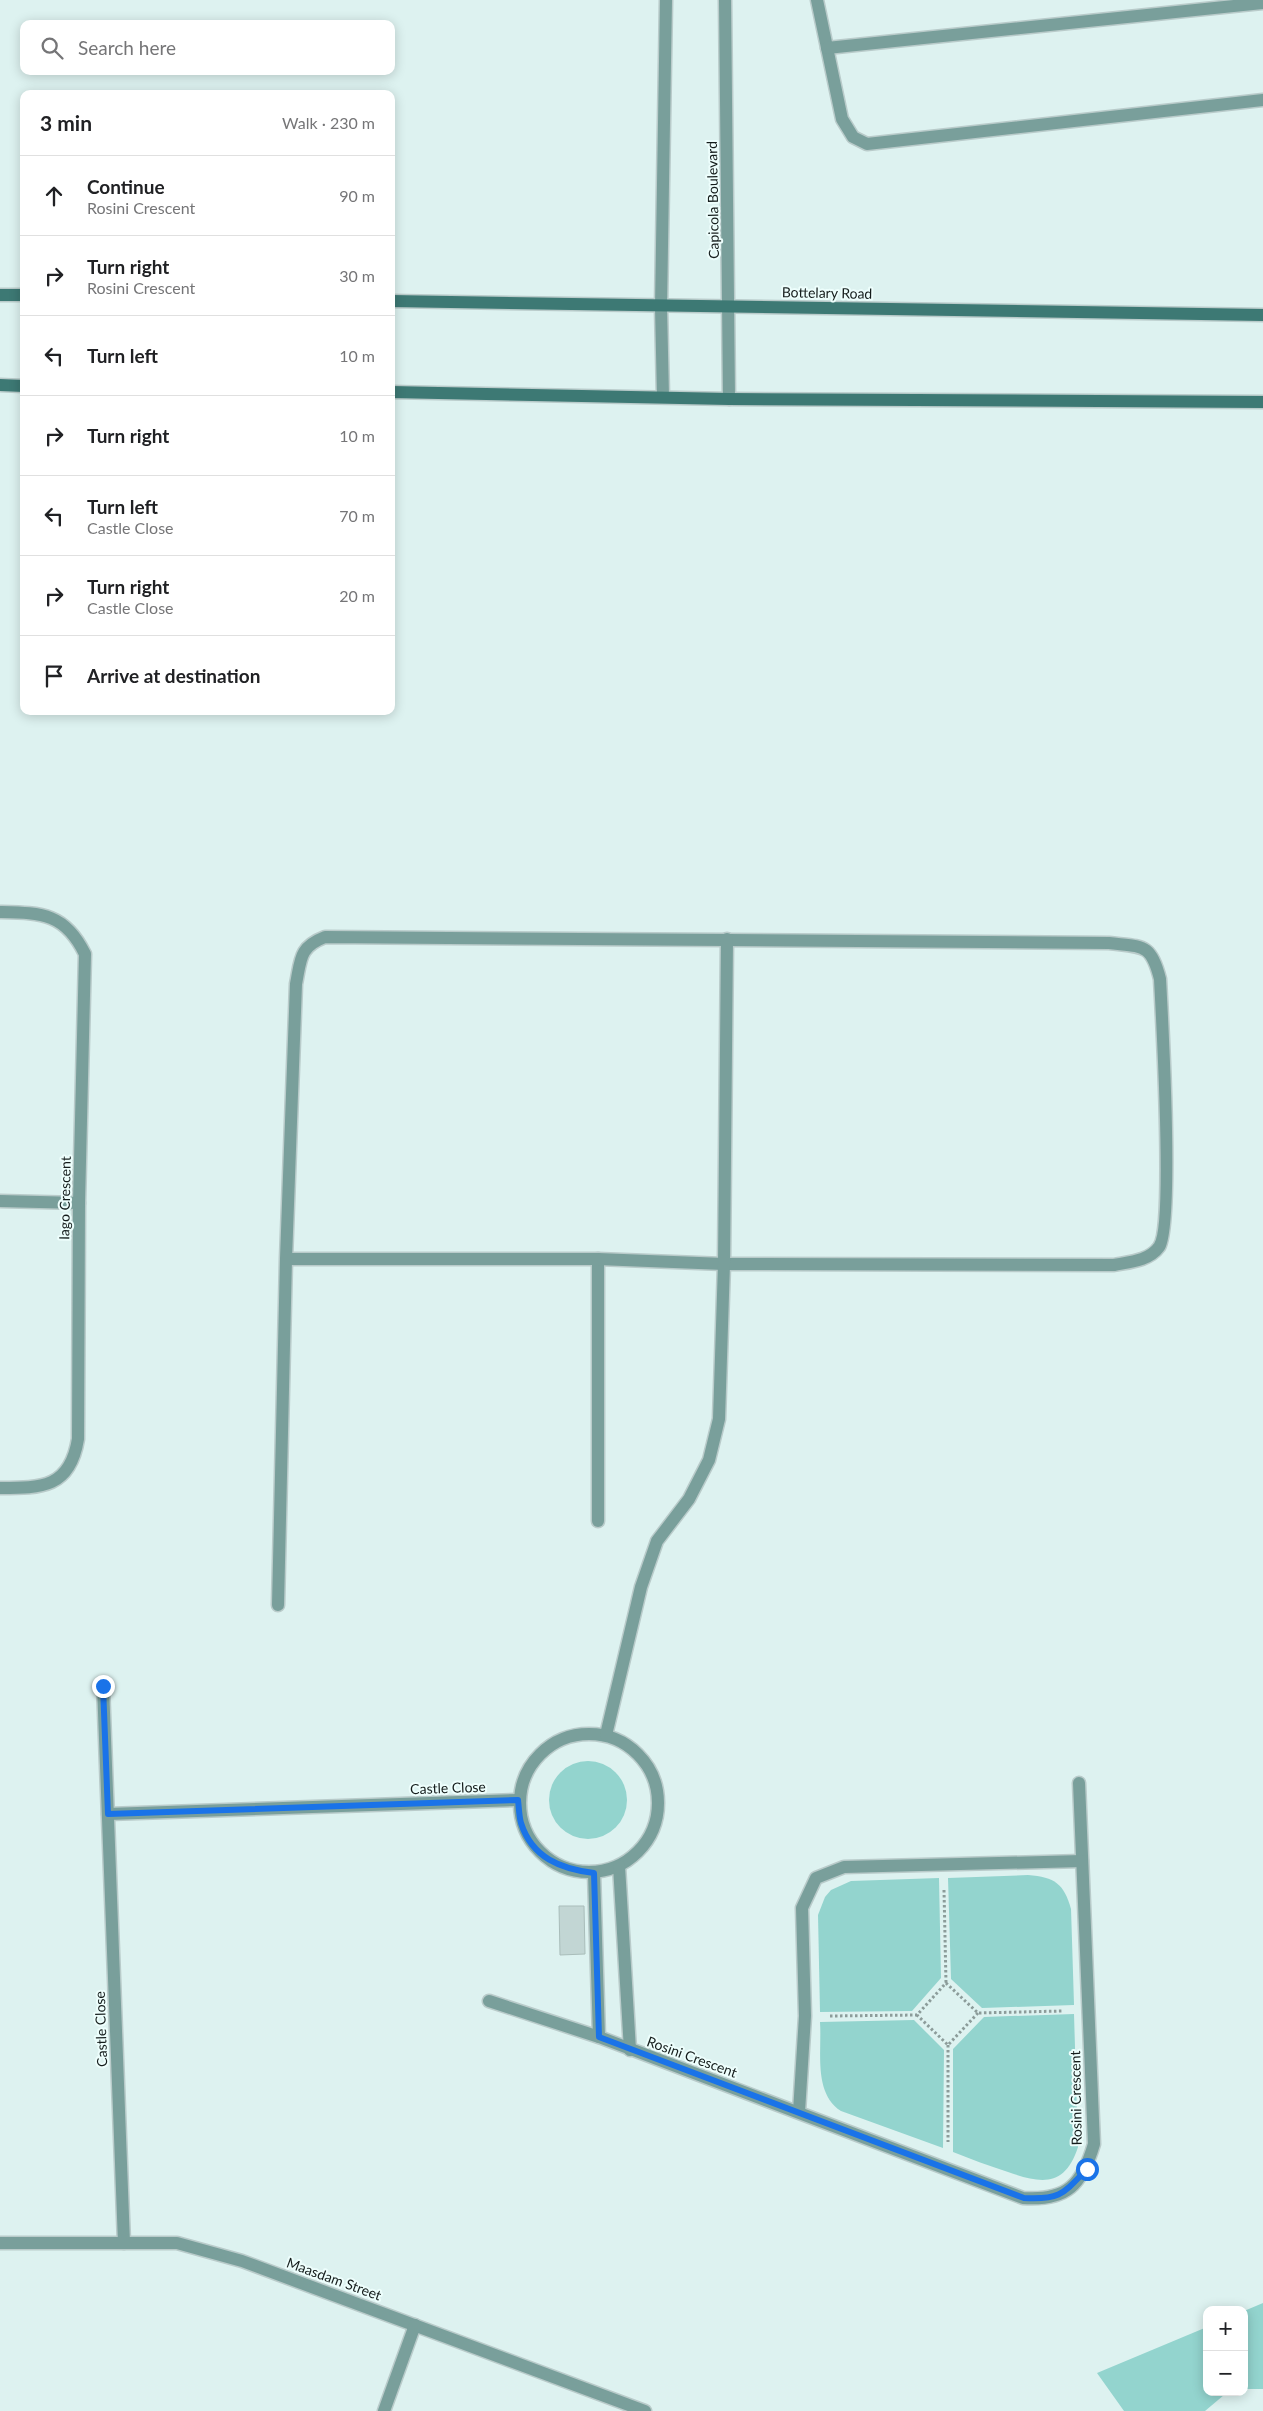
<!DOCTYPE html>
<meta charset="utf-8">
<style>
body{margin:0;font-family:Lato,sans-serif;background:#f2f2f2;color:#202124}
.controls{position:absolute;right:15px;bottom:15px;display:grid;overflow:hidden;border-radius:10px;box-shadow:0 2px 12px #0003}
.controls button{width:45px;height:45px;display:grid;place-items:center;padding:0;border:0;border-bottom:1px solid #e0e0e0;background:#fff;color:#202124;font:25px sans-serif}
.stop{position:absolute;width:15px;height:15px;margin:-11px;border:4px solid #1a73e8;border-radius:50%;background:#fff}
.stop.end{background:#1a73e8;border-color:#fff;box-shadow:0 1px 5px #0008}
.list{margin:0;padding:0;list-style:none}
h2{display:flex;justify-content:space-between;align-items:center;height:65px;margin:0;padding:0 20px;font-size:21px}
h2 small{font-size:16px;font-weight:400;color:#757577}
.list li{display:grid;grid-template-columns:32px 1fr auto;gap:15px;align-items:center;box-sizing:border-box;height:80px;padding:0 20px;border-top:1px solid #e0e0e0}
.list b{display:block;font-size:19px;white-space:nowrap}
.list p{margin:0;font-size:16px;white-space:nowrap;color:#757577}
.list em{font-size:16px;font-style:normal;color:#757577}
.icon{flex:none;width:28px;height:28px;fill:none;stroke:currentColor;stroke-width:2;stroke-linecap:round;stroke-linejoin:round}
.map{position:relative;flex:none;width:1263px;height:2411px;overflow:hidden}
.search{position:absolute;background:#fff;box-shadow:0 2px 12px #0003;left:20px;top:20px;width:375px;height:55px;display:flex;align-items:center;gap:12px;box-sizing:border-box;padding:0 18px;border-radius:10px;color:#757577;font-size:19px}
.panel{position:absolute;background:#fff;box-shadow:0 2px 12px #0003;left:20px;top:90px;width:375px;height:625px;border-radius:10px}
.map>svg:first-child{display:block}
.green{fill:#93d4ce}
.building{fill:#c2d6d4;stroke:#a9bdba}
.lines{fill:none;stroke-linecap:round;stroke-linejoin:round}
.lane-casing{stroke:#b9cbca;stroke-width:15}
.street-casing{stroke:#b9cbca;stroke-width:15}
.secondary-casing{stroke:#b9cbca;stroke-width:15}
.path{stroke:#8c9c9a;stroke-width:3;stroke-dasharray:2.5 2.5;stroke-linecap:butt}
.lane{stroke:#799f9b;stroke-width:12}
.street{stroke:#799f9b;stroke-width:12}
.secondary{stroke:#3d7974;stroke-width:12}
.route{stroke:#1a73e8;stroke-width:6}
.labels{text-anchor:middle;stroke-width:4;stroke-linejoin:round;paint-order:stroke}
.street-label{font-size:14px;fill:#141c1b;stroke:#edfefc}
</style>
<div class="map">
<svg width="1263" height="2411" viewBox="0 0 1263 2411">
<rect width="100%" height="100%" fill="#ddf2f0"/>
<g class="green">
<circle cx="588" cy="1800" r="39"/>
<path d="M1028,1875C1055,1877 1064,1884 1071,1909L1074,2005L982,2008L951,1979L948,1878Z"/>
<polygon points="939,1878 941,1978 912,2011 820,2012 818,1915 825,1897 831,1890 851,1881"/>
<path d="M1074,2014L1078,2147C1065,2187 1042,2184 1008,2172C989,2166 971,2159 953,2152V2049L984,2017Z"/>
<path d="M914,2020L944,2050L943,2148L841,2111C813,2093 822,2051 820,2022Z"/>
<polygon points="1263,2303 1263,2389 1244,2389 1244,2311"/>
<polygon points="1207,2327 1207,2392 1233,2392 1224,2395 1205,2411 1124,2411 1097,2373"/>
</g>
<polygon class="building" points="559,1906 584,1906 585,1954 560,1955"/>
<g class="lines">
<g class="lane-casing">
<g id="lane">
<polyline points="817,0 842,119 853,137 867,144 1263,100"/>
<polyline points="827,48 1263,3"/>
</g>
</g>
<g class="street-casing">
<g id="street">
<polyline points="725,0 729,399"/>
<polyline points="663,397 661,307 666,0"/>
<path d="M0,912C42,913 65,913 85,954L79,1203L78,1439C70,1488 42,1488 0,1488"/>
<polyline points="0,1201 79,1203"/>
<polyline points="598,1259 598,1521"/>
<path d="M278,1605L286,1259L296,984C301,959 299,947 325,937L1109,943C1143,947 1151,943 1160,979C1162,1017 1174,1227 1159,1247C1149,1261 1129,1262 1114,1265L724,1264L598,1259H286"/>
<polyline points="103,1686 124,2243"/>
<circle cx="589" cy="1803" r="69"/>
<polyline points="606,1735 641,1587 657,1541 689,1499 709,1460 719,1419 724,1264 727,939"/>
<polyline points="108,1814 518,1800"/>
<polyline points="619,1866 630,2050"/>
<polyline points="594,1873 599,2037"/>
<path d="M489,2001L599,2037L1023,2198C1067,2201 1082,2185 1094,2144L1079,1783"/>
<polyline points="799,2112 805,2016 802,1908 816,1878 844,1867 1082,1861"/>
<polyline points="0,2243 177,2243 242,2261 645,2411"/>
<polyline points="384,2411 415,2325"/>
</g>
</g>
<g class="secondary-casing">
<g id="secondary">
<polyline points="0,295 24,295"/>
<polyline points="391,301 1263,315"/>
<polyline points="0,385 24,386"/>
<polyline points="391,392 729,399 1263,402"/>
</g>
</g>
<g class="path">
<polyline points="944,1890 946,1983"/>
<polyline points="978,2013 948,2045 917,2015 946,1983 978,2013 1062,2011"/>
<polyline points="830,2016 917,2015"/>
<polyline points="948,2045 948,2142"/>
</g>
<use href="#lane" class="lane"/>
<use href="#street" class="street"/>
<use href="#secondary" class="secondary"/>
</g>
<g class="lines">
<path class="route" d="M103,1686L108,1814L518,1800C519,1808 519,1816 521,1823C532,1858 561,1869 594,1873L599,2037L1024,2198C1060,2200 1063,2194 1087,2169"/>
</g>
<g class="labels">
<g class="street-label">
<text transform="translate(713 200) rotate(-91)" y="5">Capicola Boulevard</text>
<text transform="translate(827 293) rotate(1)" y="5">Bottelary Road</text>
<text transform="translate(65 1198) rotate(-89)" y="5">Iago Crescent</text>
<text transform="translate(448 1788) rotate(-2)" y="5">Castle Close</text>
<text transform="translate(101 2029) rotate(-92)" y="5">Castle Close</text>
<text transform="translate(692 2057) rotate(20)" y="5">Rosini Crescent</text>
<text transform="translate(1076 2098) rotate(-91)" y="5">Rosini Crescent</text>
<text transform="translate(334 2279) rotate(20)" y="5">Maasdam Street</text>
</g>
</g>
</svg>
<div class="controls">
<button>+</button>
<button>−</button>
</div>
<div class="stop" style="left:1087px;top:2169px"></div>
<div class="stop end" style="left:103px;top:1686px"></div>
<div class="search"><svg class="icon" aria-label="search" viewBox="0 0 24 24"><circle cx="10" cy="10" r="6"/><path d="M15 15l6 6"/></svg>Search here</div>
<section class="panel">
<h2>3 min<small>Walk · 230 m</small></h2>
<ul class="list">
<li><svg class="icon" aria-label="ahead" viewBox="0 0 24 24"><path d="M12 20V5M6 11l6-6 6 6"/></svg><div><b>Continue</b><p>Rosini Crescent</p></div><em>90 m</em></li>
<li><svg class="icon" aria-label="right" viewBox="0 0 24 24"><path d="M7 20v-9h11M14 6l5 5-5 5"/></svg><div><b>Turn right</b><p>Rosini Crescent</p></div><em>30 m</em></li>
<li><svg class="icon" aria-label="left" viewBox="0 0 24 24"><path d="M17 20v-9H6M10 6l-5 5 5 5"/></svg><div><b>Turn left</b></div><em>10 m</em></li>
<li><svg class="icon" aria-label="right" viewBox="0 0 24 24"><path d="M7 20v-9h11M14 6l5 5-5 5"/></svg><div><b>Turn right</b></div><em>10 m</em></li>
<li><svg class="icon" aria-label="left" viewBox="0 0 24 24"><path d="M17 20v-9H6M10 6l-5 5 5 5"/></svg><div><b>Turn left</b><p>Castle Close</p></div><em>70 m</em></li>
<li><svg class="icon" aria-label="right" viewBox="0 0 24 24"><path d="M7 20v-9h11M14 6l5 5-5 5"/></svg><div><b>Turn right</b><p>Castle Close</p></div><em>20 m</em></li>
<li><svg class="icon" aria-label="arrive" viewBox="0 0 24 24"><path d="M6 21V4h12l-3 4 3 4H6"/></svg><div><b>Arrive at destination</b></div></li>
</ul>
</section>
</div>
